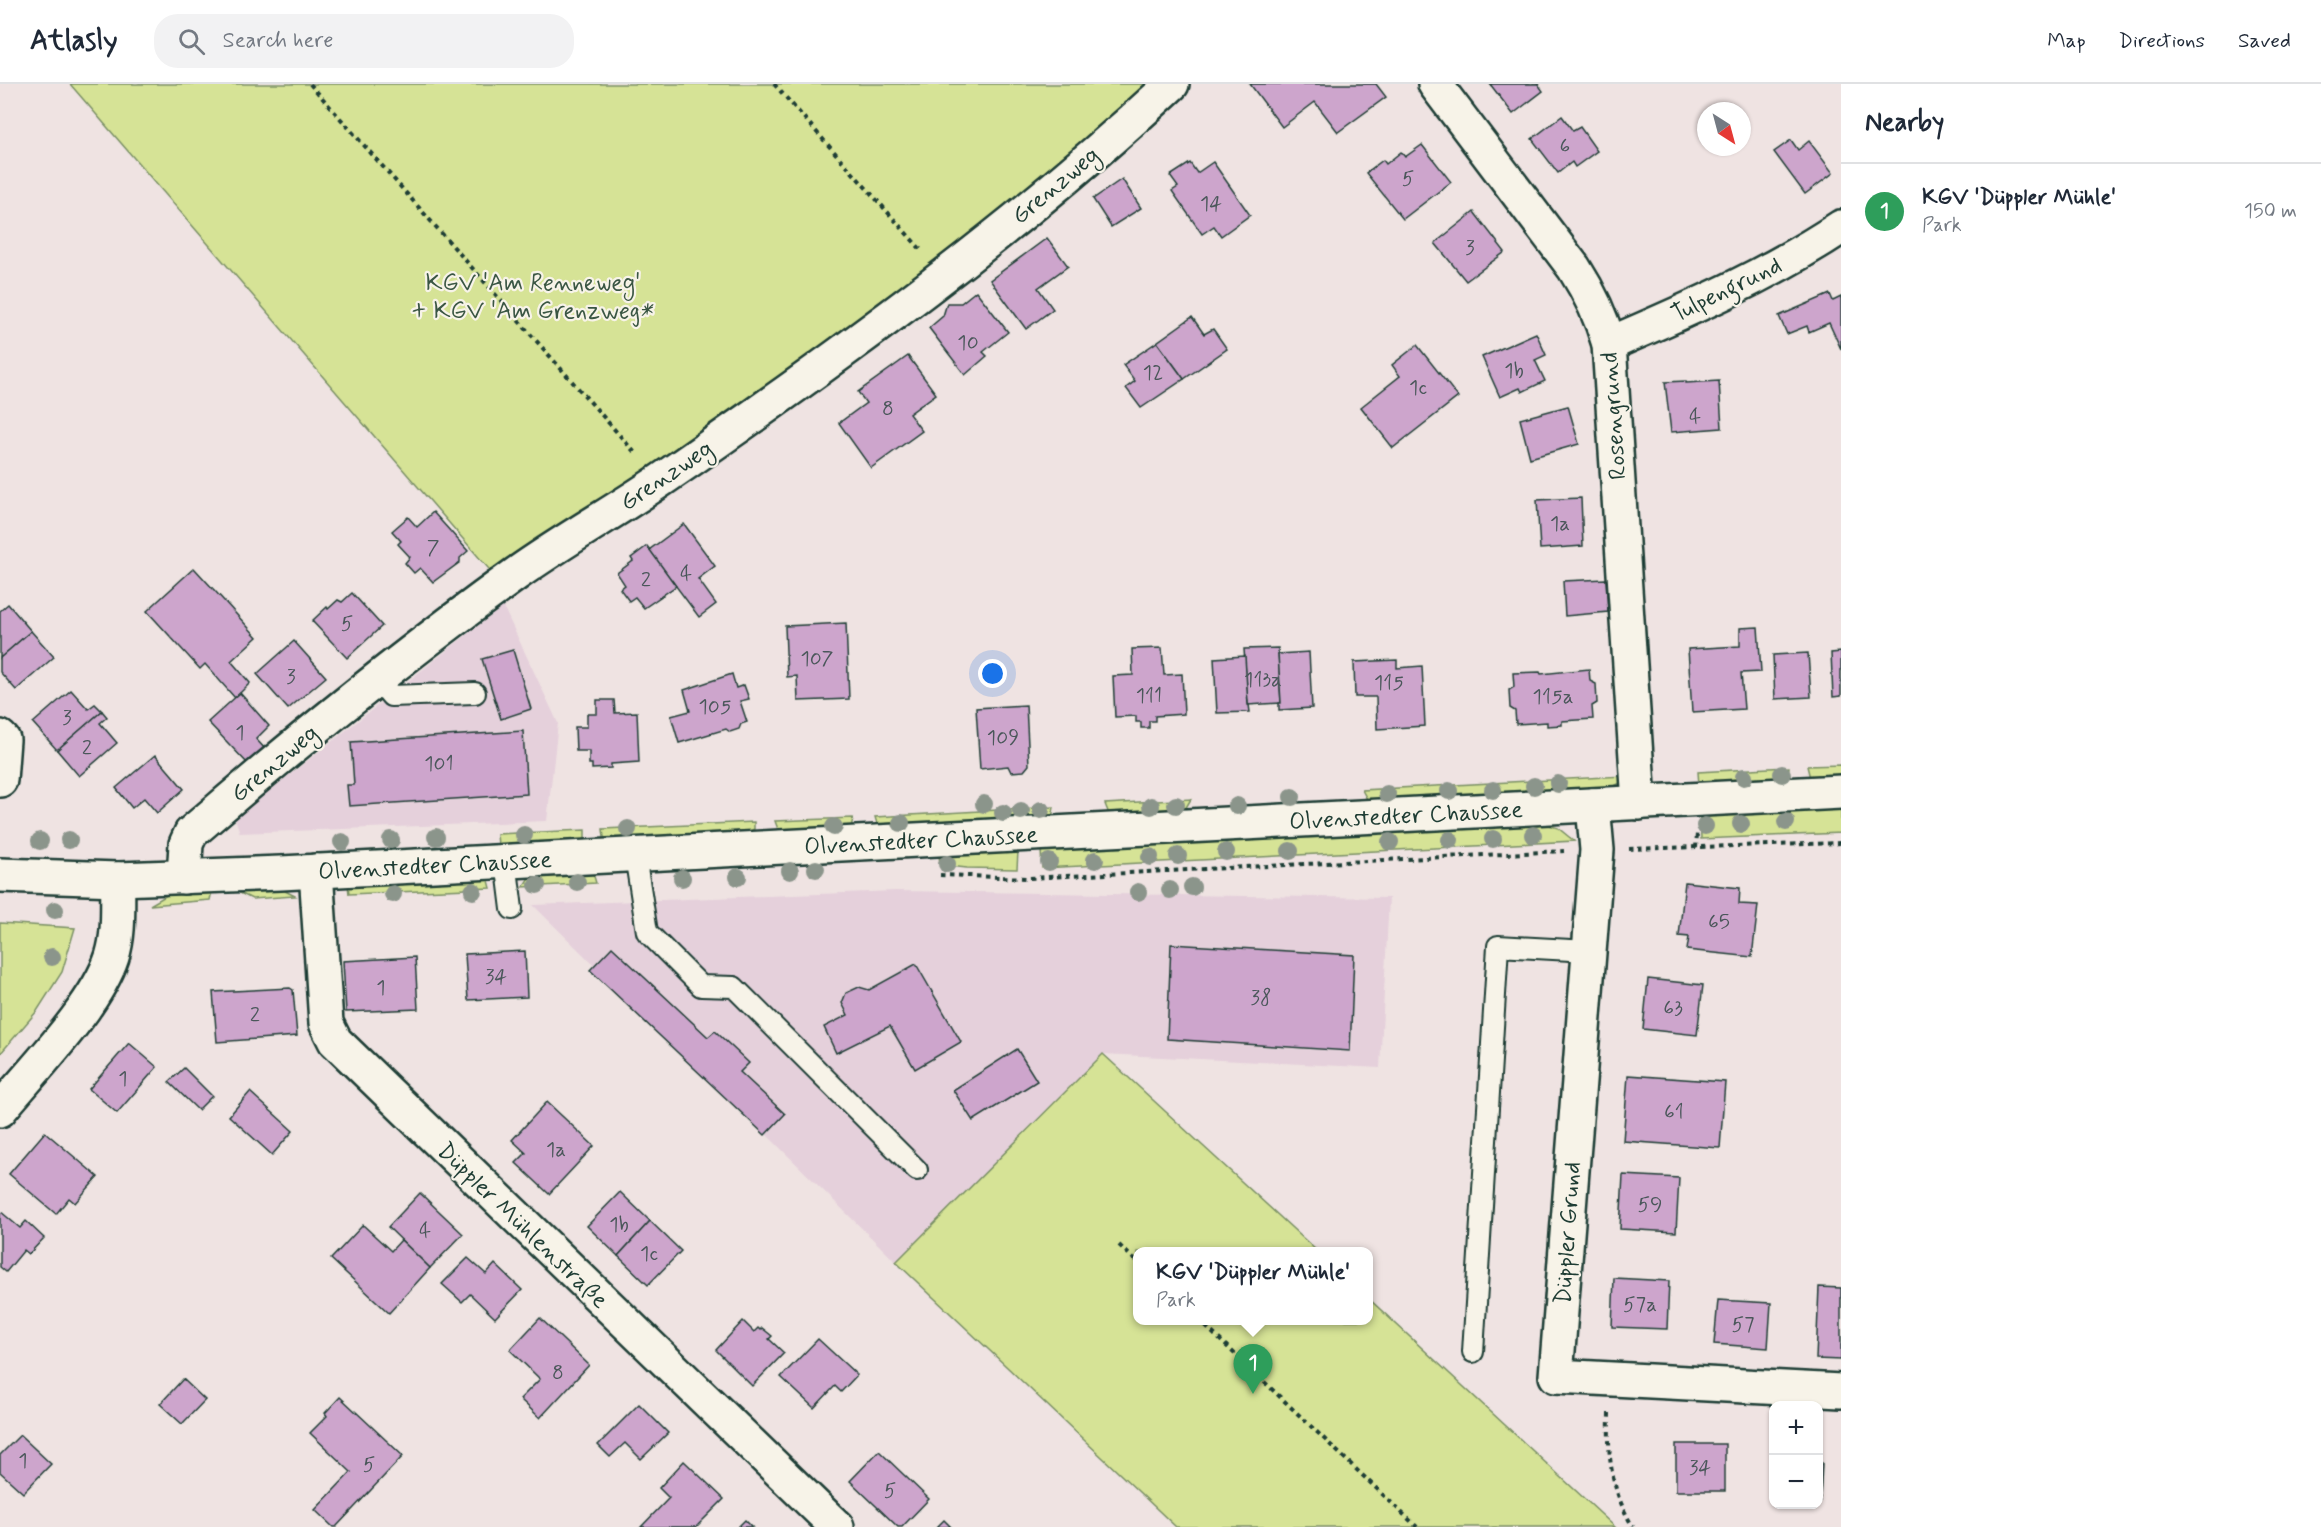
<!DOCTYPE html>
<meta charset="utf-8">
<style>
body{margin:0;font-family:Mynerve,sans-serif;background:#f2f2f3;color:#1f2937}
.controls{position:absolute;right:18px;bottom:18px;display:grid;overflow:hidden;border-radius:12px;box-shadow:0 2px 4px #0004}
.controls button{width:54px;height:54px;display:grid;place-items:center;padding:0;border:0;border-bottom:2px solid #e0e1e3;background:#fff;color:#1f2937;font:30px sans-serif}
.compass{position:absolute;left:1697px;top:18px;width:54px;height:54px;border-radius:50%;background:#fff;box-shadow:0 2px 4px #0004;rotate:144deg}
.you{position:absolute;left:993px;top:590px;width:21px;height:21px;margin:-15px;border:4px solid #fff;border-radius:50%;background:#1a73e8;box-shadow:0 0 0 9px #1a73e833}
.badge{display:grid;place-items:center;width:39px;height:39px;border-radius:50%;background:#c8321e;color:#fff;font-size:20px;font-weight:700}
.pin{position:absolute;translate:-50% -50px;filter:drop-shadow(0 2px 3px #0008)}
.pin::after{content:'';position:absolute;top:32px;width:21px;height:18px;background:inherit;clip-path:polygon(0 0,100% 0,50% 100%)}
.popup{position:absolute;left:1133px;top:1163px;width:240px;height:78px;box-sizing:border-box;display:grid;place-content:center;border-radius:12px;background:#fff;filter:drop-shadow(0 2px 4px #0005);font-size:20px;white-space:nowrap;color:#747a83}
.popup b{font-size:22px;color:#1f2937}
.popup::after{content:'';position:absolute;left:50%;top:100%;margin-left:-12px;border:12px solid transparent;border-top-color:#fff}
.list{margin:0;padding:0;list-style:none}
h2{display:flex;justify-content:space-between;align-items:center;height:78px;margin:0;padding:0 24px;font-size:26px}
h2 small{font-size:20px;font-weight:400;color:#747a83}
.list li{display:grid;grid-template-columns:39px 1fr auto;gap:18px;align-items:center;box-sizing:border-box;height:96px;padding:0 24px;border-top:2px solid #e0e1e3}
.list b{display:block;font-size:22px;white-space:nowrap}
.list p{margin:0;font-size:20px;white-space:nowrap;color:#747a83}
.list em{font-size:20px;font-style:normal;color:#747a83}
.icon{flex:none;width:33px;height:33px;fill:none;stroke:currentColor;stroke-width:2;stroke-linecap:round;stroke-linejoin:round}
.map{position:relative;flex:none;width:1841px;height:1443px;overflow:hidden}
header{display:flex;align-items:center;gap:36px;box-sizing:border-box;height:84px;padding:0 30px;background:#fff;border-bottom:2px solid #e0e1e3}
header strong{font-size:28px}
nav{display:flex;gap:33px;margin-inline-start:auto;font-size:21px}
.search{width:420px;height:54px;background:#f2f2f3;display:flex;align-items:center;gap:15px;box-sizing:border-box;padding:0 21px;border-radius:24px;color:#747a83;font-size:22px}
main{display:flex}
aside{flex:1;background:#fff}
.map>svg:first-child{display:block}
.built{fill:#e5d0db}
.green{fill:#d6e396;stroke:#7a9065;stroke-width:1.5}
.building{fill:#cda5cc;stroke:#1f3d34;stroke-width:1.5}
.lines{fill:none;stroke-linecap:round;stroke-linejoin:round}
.service-casing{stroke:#1f3d34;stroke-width:24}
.minor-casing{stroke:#1f3d34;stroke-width:38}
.tertiary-casing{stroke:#1f3d34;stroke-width:38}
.path{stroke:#1f3d34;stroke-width:4;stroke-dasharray:4.5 4.5;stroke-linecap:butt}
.service{stroke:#f7f3e8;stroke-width:20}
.minor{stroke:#f7f3e8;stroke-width:33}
.tertiary{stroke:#f7f3e8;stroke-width:33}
.tree{fill:#8b958b}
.labels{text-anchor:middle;stroke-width:4.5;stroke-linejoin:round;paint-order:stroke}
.number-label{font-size:21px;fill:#4a575a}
.street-label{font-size:24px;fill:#1f3d34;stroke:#f7f3e8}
.park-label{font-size:24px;fill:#3a5643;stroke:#f7f3e8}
</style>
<header>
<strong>Atlasly</strong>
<div class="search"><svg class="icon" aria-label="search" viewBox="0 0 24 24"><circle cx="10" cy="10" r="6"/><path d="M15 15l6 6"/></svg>Search here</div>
<nav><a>Map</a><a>Directions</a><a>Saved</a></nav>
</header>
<main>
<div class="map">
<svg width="1841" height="1443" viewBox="0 0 1841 1443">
<rect width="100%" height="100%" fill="#efe3e2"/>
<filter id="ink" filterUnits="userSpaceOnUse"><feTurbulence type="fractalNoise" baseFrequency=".0167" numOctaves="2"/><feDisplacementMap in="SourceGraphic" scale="12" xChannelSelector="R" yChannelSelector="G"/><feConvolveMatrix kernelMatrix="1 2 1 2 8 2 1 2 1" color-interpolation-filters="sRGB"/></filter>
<g filter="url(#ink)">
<g class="built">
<polygon points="503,522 558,639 547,737 240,749 235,734"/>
<polygon points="895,807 1389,814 1380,984 1103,970 896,1178 533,821"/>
</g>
<g class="green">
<polygon points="70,0 1150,0 934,181 652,388 495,492"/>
<polygon points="1841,681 1841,692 1810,694 1807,682"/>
<polygon points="1789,683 1788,696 1699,701 1698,688"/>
<polygon points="1624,692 1620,699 1606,707 1378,718 1367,715 1362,706"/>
<polygon points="1191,715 1184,727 1109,730 1105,720"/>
<polygon points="1054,723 1052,734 878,743 875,733"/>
<polygon points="1841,725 1841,749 1701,755 1700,732"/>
<polygon points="853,734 851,744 779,748 775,737"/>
<polygon points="754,738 754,745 746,750 610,757 604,753 603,745"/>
<polygon points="1541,739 1558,744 1574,757 1042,784 1041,766"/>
<polygon points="585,746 585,757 498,761 497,750"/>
<polygon points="1018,767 1017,785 967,784 940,781 939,771"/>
<polygon points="593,789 596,799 523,803 530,792"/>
<polygon points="488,793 491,804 349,810 348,801"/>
<polygon points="283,806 295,812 252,815 238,808"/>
<polygon points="212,807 210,816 150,821 167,811"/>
<polygon points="0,839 75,844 62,888 37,927 0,970"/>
<polygon points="1103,970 1317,1167 1138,1168 1138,1236 1368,1236 1369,1215 1615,1443 1176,1443 896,1178"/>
</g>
<g class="building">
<polygon points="1250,0 1376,0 1386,13 1338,48 1315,18 1282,43"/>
<polygon points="1490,0 1538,0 1543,7 1513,30"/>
<polygon points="1562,32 1573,47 1580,43 1597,67 1575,83 1572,78 1558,89 1532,55"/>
<polygon points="1791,56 1798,66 1809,57 1833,89 1805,110 1774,68"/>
<polygon points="1422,61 1451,98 1403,135 1366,89 1383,76 1386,80 1401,68 1405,73"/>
<polygon points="1213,78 1250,131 1221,152 1214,142 1202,150 1172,107 1178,103 1170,92 1190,79 1197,89"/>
<polygon points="1122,95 1141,124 1111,143 1093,115"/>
<polygon points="1474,128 1505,168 1466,197 1435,159"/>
<polygon points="1047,154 1068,182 1038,204 1053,225 1026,245 990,196"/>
<polygon points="976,207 1008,248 983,268 987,272 965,291 929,244 943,232 947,219 961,219"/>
<polygon points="1830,210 1833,217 1841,213 1841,265 1829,239 1809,248 1807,242 1787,250 1779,232"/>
<polygon points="1192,233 1204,250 1213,245 1227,265 1184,295 1157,258"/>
<polygon points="1536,249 1546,271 1535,276 1545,297 1522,308 1520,304 1500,313 1482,273"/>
<polygon points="1157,258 1184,295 1141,324 1126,304 1135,297 1123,281"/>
<polygon points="1417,261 1458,313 1393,364 1361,323 1400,292 1392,281"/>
<polygon points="908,272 936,310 909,330 922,347 871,384 839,339 866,319 858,308"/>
<polygon points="1686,297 1686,299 1719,297 1722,344 1671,348 1665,298"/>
<polygon points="1568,322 1579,360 1530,374 1520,335"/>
<polygon points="1581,414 1583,462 1540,465 1537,416"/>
<polygon points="433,428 468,467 460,474 460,478 433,498 420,484 414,489 405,479 410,473 398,460 401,457 392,447 408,433 417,443"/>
<polygon points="684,440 715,482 698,495 716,520 699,533 649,466"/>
<polygon points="647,462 676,502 644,524 635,513 629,517 620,505 625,501 617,489 633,477 631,474"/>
<polygon points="194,484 257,553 231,577 250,599 235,614 205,580 200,585 147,527"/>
<polygon points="1606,495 1608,528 1565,532 1563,497"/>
<polygon points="352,509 382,542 347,574 312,537 327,523 328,525 338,516 342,518"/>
<polygon points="8,520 31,547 0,574 0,527"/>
<polygon points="846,539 849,615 798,617 797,592 787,593 785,542"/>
<polygon points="1758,543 1761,588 1741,589 1744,625 1692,628 1688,565 1740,562 1740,544"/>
<polygon points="31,547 54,573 16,606 0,588 0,574"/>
<polygon points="294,557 326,593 288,625 257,590"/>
<polygon points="1162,564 1164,591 1182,590 1184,630 1155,632 1155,637 1149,637 1149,644 1141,644 1141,638 1136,638 1136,632 1115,633 1113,592 1133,591 1132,565"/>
<polygon points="1278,564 1281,619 1248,621 1244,565"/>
<polygon points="513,566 531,625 501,635 482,575"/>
<polygon points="1309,568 1312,624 1279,626 1279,619 1281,619 1278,570"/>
<polygon points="1841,568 1841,612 1833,613 1831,569"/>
<polygon points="1808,569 1811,613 1775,615 1773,571"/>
<polygon points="1245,572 1248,621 1249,621 1250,628 1217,629 1214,574"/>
<polygon points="1397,576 1397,584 1422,582 1425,642 1377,645 1376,613 1355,613 1354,578"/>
<polygon points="1589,585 1590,597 1596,600 1597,619 1592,622 1593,635 1562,637 1562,641 1547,642 1547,638 1516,640 1515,627 1510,624 1509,606 1514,603 1513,589 1540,588 1541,590"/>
<polygon points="732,590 736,604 744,601 749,615 740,617 747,638 741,640 739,645 730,648 726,645 679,659 671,632 690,627 684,606"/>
<polygon points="71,606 88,625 95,620 102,627 57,666 33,639"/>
<polygon points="240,609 269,642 256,655 266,666 249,681 208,638"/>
<polygon points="597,616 614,616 615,629 637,628 639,678 611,680 611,684 592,685 592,680 589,680 589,667 576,667 575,643 587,643 587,630 597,630"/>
<polygon points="1026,621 1029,681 1024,687 1011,688 1008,682 980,685 976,624"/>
<polygon points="102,627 107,633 100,639 117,659 79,692 57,666"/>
<polygon points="523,647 527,710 349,722 347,701 354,701 351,658"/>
<polygon points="155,671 184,705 157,729 144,714 132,724 116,704"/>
<polygon points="1685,798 1740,804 1739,820 1758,821 1752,873 1687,866 1689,853 1679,852"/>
<polygon points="1171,860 1354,871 1350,967 1167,955"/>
<polygon points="612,863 708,953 715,947 749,979 740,988 785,1030 765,1051 590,886"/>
<polygon points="525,867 527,913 468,916 465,870"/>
<polygon points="415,873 418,925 346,928 343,877"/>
<polygon points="916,880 961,958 915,985 890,942 836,969 824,943 848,931 842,919 846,909 859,903 869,906"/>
<polygon points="1648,895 1703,901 1697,951 1643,945"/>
<polygon points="290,904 293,906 297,952 217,958 213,908"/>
<polygon points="129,959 157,983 117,1029 89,1005"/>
<polygon points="1017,965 1037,997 973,1037 953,1006"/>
<polygon points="184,984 212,1012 198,1026 169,998"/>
<polygon points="1628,991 1725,998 1720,1064 1623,1057"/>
<polygon points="250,1008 293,1047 272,1071 229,1032"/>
<polygon points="547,1018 594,1062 549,1110 516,1079 526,1069 512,1056"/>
<polygon points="45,1048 98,1093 75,1119 69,1114 56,1130 9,1090"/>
<polygon points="1623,1091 1679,1094 1676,1148 1620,1145"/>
<polygon points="620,1108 650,1137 618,1172 587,1142"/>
<polygon points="420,1109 463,1150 430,1184 388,1143"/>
<polygon points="0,1127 20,1144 26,1137 44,1154 29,1170 24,1166 6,1188 0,1183"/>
<polygon points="650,1137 681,1167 648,1201 618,1172"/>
<polygon points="363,1141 391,1167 401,1156 430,1184 389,1229 331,1175"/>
<polygon points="468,1174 486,1190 495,1180 522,1206 495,1234 470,1210 462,1218 442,1200"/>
<polygon points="1614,1194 1669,1197 1667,1245 1612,1243"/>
<polygon points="1819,1203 1841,1204 1841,1276 1816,1275"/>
<polygon points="1718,1216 1771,1219 1768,1264 1714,1260"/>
<polygon points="540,1234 589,1281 540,1334 520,1315 540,1295 510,1266"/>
<polygon points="743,1237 754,1248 758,1244 760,1246 762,1244 772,1252 769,1255 784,1269 752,1302 716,1266"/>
<polygon points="818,1255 857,1291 841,1308 835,1302 814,1324 781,1293"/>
<polygon points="183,1295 205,1316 182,1340 160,1320"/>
<polygon points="340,1313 403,1372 336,1443 333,1443 315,1426 351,1388 310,1349 327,1332 325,1329"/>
<polygon points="639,1320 668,1349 641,1375 625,1359 610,1373 598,1361"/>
<polygon points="20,1351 51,1380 23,1409 0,1388 0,1371"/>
<rect x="1676" y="1360" width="49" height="47"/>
<polygon points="879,1367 929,1415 902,1443 898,1443 850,1397"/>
<polygon points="684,1377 724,1415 696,1443 641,1443 669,1414 659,1404"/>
<polygon points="1773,1377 1774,1377 1774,1415 1771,1415"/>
<polygon points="1818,1379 1822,1379 1820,1417 1818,1417"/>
<polygon points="745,1436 752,1443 738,1443"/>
<polygon points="944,1436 951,1443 937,1443"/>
</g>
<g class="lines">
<g class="service-casing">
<g id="service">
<polyline points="377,595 391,612 475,609"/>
<polyline points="635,771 647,848 701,902 734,903 917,1086"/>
<polyline points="506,777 512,825"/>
<polyline points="1473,1268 1498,862 1589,867"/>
</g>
</g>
<g class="minor-casing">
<g id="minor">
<path d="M1435,0L1574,184C1590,209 1601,232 1609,260L1639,719"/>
<path d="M1609,260C1688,226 1769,191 1841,143"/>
<polyline points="0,653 3,656 0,696"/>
<polyline points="1593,721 1597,766 1556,1292 1841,1307"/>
<polyline points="316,787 326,939 335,957 837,1443"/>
<path d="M184,793L186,760L191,749C296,658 404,571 516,490C565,455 618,426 667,392C842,271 1016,145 1172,0"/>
<path d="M0,1026C34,985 96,922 112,873C120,848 117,820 118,795"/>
</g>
</g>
<g class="tertiary-casing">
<polyline id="tertiary" points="0,791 118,795 281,789 1841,708"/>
</g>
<g class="path">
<polyline points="310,0 637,371"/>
<polyline points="774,0 923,168"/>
<polyline points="1696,764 1697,749"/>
<polyline points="1629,765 1841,759"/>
<polyline points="940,791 1028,794 1564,767"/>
<polyline points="1119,1161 1138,1179"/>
<polyline points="1199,1236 1417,1443"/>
<path d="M1609,1329C1608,1373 1610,1404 1633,1443"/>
</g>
<use href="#service" class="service"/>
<use href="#minor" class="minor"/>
<use href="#tertiary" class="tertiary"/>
</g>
<g class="tree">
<circle cx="1782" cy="690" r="9"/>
<circle cx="1744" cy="693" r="9"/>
<circle cx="1558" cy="700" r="9"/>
<circle cx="1534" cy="702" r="9"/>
<circle cx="1493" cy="706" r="9"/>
<circle cx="1449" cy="707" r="9"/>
<circle cx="1387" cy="710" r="9"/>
<circle cx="1292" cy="713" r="9"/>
<circle cx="984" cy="720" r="9"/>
<circle cx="1176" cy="721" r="9"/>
<circle cx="1151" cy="722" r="9"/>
<circle cx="1237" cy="722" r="9"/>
<circle cx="1041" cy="726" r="9"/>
<circle cx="1021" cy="727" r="9"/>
<circle cx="1003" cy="729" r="9"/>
<circle cx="1786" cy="738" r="9"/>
<circle cx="901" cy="739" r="9"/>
<circle cx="1741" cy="740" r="9"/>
<circle cx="1705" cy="742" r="9"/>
<circle cx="834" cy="743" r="9"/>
<circle cx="628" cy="745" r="9"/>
<circle cx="524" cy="751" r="9"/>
<circle cx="1533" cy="751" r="9"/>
<circle cx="436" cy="753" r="9"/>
<circle cx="1493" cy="755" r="9"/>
<circle cx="69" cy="756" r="9"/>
<circle cx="391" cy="756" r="9"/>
<circle cx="1450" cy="756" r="9"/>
<circle cx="40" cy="757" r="9"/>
<circle cx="342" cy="758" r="9"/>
<circle cx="1390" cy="758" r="9"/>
<circle cx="1290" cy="767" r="9"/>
<circle cx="1226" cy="768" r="9"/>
<circle cx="1178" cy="772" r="9"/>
<circle cx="1150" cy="773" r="9"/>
<circle cx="1095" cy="776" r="9"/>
<circle cx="1049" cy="778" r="9"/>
<circle cx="947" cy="780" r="9"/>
<circle cx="816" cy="785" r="9"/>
<circle cx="790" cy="787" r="9"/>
<circle cx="738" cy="793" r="9"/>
<circle cx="682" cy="794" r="9"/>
<circle cx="577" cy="798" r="9"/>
<circle cx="537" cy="801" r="9"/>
<circle cx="1192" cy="803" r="9"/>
<circle cx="1170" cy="806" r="9"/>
<circle cx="473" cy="807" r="9"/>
<circle cx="1138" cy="808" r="9"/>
<circle cx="393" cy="810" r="9"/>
<circle cx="55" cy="826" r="9"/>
<circle cx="52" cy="873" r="9"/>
</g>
</g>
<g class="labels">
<g class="number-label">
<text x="1565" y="68">6</text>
<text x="1408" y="101">5</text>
<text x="1211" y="126">14</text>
<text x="1470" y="170">3</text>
<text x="968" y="265">10</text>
<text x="1514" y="293">1b</text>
<text x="1153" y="295">12</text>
<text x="1418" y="310">1c</text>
<text x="888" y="331">8</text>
<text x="1695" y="339">4</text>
<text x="1560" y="446">1a</text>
<text x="433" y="470">7</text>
<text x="686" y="496">4</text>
<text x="646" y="502">2</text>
<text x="347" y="546">5</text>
<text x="817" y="581">107</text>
<text x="291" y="599">3</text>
<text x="1263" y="602">113a</text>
<text x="1389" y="605">115</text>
<text x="1149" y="618">111</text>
<text x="1553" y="619">115a</text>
<text x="715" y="629">105</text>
<text x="67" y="640">3</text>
<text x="240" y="655">1</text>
<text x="1003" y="660">109</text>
<text x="87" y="670">2</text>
<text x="439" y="686">101</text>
<text x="1719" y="844">65</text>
<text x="496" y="899">34</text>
<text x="381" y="910">1</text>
<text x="1261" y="920">38</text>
<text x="1673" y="930">63</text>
<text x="255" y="937">2</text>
<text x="123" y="1001">1</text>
<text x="1674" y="1034">61</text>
<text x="556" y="1072">1a</text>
<text x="1650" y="1127">59</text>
<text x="619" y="1147">1b</text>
<text x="425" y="1153">4</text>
<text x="649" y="1176">1c</text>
<text x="1640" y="1227">57a</text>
<text x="1743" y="1247">57</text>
<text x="558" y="1295">8</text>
<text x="23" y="1383">1</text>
<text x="369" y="1387">5</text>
<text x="1700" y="1390">34</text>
<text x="890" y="1413">5</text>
</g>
<g class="street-label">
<text transform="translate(1055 101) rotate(-40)" y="8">Grenzweg</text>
<text transform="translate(1726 205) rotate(-26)" y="8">Tulpengrund</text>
<text transform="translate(1613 332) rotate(-94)" y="8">Rosengrund</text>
<text transform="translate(666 391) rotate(-34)" y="8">Grenzweg</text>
<text transform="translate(274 679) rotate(-40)" y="8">Grenzweg</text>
<text transform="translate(1406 731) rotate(-3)" y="8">Olvenstedter Chaussee</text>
<text transform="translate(921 756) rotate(-3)" y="8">Olvenstedter Chaussee</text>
<text transform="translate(435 781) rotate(-3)" y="8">Olvenstedter Chaussee</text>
<text transform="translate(523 1141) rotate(44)" y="8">Düppler Mühlenstraße</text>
<text transform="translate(1567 1149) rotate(-86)" y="8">Düppler Grund</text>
</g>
<g class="park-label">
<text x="533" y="206">KGV 'Am Renneweg'<tspan x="533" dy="28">+ KGV 'Am Grenzweg*</tspan></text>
</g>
</g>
</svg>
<div class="controls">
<button>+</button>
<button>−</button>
</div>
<svg class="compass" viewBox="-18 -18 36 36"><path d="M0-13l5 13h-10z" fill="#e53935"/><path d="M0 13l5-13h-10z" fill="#747a83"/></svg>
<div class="you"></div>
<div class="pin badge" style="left:1253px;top:1310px;background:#2e9e5b">1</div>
<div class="popup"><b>KGV 'Düppler Mühle'</b>Park</div>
</div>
<aside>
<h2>Nearby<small></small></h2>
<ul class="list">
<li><span class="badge" style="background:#2e9e5b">1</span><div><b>KGV 'Düppler Mühle'</b><p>Park</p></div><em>150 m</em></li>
</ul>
</aside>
</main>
